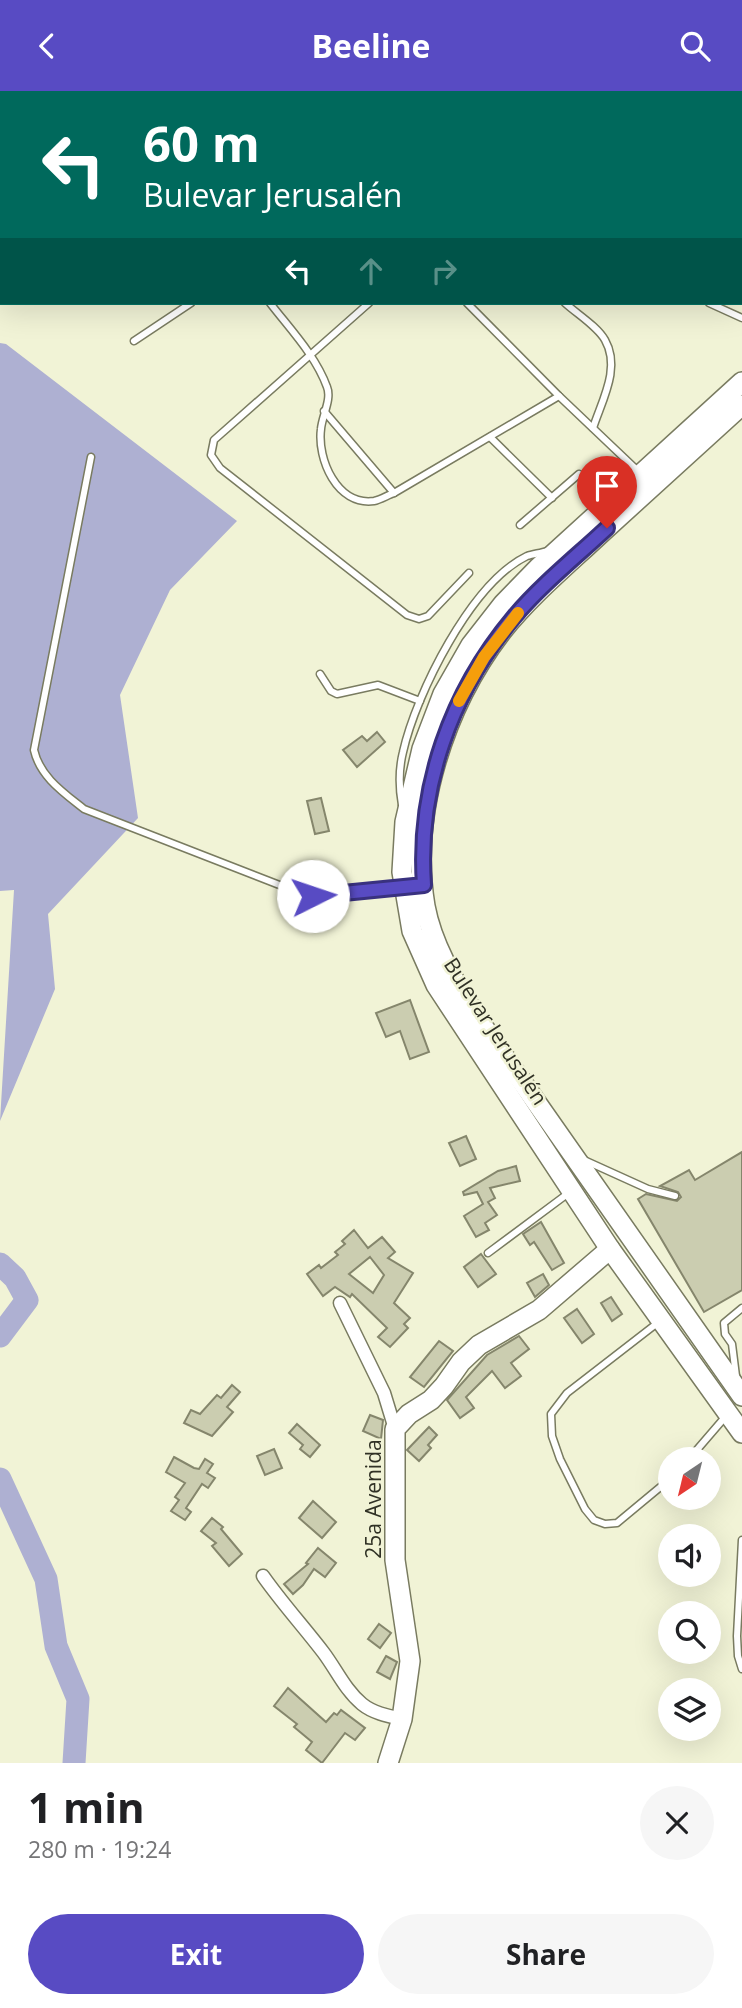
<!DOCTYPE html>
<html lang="en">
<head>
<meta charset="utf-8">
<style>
  body { margin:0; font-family:"Open Sans",sans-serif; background:#f6f6f6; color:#202124; height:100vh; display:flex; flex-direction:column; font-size:26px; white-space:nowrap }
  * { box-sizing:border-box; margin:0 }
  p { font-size:23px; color:#757577 }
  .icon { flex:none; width:38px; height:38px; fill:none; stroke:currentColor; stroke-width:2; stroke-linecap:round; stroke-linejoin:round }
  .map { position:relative; height:1672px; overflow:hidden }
  .sheet { display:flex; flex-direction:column; background:#fff; flex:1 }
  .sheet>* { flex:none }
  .banner { position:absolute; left:0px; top:0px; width:742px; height:214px; box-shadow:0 7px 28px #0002; background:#00695c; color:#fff; overflow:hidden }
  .needle { width:46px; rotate:215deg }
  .buttons { position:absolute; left:658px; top:1356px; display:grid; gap:14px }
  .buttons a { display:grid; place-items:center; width:63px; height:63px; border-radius:50%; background:#fff; box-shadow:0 7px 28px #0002; font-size:35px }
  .pin { position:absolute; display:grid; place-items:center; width:60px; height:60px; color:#fff; margin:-72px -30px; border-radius:50% 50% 50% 0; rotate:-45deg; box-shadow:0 0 7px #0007 }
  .pin .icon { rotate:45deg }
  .me { position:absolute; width:77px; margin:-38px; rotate:86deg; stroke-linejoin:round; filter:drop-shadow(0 0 5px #0008) }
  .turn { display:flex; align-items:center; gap:24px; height:147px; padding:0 28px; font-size:32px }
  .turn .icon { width:91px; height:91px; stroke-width:2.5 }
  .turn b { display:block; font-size:49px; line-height:60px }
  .lanes { display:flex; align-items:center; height:66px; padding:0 28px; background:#0003; justify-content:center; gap:35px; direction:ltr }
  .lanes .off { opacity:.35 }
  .round { display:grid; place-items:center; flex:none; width:74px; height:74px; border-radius:37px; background:#f6f6f6 }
  .overview { display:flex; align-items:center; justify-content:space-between; height:119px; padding:0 28px }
  h1 { font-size:42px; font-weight:700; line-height:52px }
  .button { display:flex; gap:14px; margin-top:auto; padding:14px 28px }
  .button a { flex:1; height:80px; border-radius:42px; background:#584bc3; color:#fff; font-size:28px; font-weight:700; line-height:80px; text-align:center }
  .button a+a { background:#f6f6f6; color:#202124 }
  header { display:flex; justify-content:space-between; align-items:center; height:91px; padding:0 28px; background:#584bc3; color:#fff; font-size:32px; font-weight:700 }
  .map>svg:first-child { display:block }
  .water { fill:#aeb0d2 }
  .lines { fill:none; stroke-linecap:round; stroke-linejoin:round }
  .river { stroke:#aeb0d2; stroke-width:23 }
  .building { fill:#cbcdb0; stroke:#85866c; stroke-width:2; fill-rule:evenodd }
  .lane-casing { stroke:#797b60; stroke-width:9 }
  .street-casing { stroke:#797b60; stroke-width:15 }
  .secondary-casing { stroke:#797b60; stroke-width:22 }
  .lane { stroke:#fff; stroke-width:6 }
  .street { stroke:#fff; stroke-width:12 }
  .secondary { stroke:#fff; stroke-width:19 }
  .route-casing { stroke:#39317f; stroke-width:18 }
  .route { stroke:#584bc3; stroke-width:12 }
  .slow { stroke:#f59e0b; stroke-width:12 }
  .labels { text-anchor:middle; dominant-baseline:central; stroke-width:5; stroke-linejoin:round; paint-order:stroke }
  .street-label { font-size:21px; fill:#303125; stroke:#f1f3d6 }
</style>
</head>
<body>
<header><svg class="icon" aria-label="back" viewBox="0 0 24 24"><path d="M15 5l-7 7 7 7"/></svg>Beeline<svg class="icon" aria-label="search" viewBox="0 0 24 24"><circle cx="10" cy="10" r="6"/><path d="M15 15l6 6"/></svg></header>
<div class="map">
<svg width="742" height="1672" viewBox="0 0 742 1672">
  <rect width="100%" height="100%" fill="#f1f3d6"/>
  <polygon class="water" points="0,252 6,253 237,430 170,499 120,604 138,727 48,823 55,898 0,1030 14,799 0,800"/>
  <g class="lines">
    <g class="river">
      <polyline points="0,1173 15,1187 27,1209 0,1245"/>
      <polyline points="0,1388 46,1488 56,1555 78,1608 74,1672"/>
    </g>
  </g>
  <g class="building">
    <polygon points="377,641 385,651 357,676 343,659 362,645 367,650"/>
    <polygon points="321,707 329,740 315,743 307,710"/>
    <polygon points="410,909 429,961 410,968 400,940 386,946 376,922"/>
    <polygon points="466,1045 476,1068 460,1075 449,1052"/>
    <polygon points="742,1061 742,1199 704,1221 638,1108 646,1103 677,1110 681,1106 678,1101 660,1095 689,1079 695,1089"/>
    <polygon points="516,1075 520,1090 490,1097 495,1107 488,1111 497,1124 485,1132 489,1139 476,1146 464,1125 483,1113 477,1101 464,1104 463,1101 498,1080"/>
    <polygon points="541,1131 564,1172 552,1179 534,1151 530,1154 523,1143"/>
    <path d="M 354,1139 L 368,1157 L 382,1146 L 395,1161 L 388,1167 L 413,1182 L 394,1212 L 410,1227 L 404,1233 L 408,1237 L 390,1256 L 378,1246 L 387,1237 L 352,1203 L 350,1206 L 335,1196 L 323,1205 L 307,1183 L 319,1174 L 321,1177 L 338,1164 L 335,1161 L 345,1153 L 342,1150 ZM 370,1166 L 384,1184 L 373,1202 L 349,1183 Z"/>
    <polygon points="481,1163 496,1183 478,1196 464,1176"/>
    <polygon points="543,1183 549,1194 535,1206 527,1192"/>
    <polygon points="611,1206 622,1223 612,1230 601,1212"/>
    <polygon points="577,1218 594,1243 582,1252 564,1227"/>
    <polygon points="519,1245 529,1258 511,1272 521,1285 505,1297 492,1280 466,1306 474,1317 460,1327 447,1309 487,1264"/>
    <polygon points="439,1250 453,1260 424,1296 410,1286"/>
    <polygon points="232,1294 240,1301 227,1316 233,1321 212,1345 184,1332 191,1319 200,1323 217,1304 221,1307"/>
    <polygon points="370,1324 383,1329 381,1348 363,1340"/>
    <polygon points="297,1333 320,1354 310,1366 300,1358 303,1354 289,1342"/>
    <polygon points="429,1336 437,1344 428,1354 431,1357 419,1370 407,1359"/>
    <polygon points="274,1358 282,1377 265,1384 257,1365"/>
    <polygon points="174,1366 194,1377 199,1378 205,1368 213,1373 207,1382 215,1387 208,1397 202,1393 186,1417 191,1421 185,1429 171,1420 179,1409 175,1406 185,1392 166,1381"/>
    <polygon points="313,1410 336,1431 322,1447 299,1427"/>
    <polygon points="212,1427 223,1436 221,1438 242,1463 229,1475 212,1455 216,1452 201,1440"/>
    <polygon points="318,1457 336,1472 325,1486 314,1478 303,1494 293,1503 284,1493 308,1473 306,1472"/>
    <polygon points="379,1533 391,1542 380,1557 368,1548"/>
    <polygon points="386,1565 397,1571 390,1588 377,1581"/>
    <polygon points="288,1597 326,1631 334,1622 337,1624 341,1619 365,1637 355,1649 345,1642 322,1672 306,1659 312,1651 294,1636 297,1633 274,1615"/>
  </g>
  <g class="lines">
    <defs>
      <g id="lane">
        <polyline points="587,2 591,0"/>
        <polyline points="740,85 742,86"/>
        <path d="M 270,212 C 290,238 316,265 327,296 C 332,308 322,325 321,338 C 317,368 337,415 374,410 C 380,409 388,404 394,402 L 559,305"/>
        <polyline points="369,212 214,349 211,364 220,377 407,524 419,528 428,525 469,482"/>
        <polyline points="467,212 559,305 640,382"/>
        <path d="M 565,212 C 577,223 597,235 605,249 C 621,277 602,309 593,337"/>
        <polyline points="709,212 742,227"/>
        <polyline points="134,250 191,212"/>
        <polyline points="324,320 394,402"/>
        <polyline points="490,346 552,407"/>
        <path d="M 91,366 L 34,659 C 40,686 64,702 84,718 L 300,802 L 312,805 L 401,797"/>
        <polyline points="520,434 579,383"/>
        <polyline points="320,583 331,600 337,603 378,594 420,610"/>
        <path d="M 402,714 C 399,697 399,677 403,661 C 416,603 471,492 527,465 C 533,463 541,462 547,460"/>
        <polyline points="584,1069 648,1098 675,1105"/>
        <polyline points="488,1162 570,1101"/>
        <polyline points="660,1230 567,1302 551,1323 552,1345 560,1368 585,1418 594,1429 605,1433 617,1432 670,1388"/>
        <polyline points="736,1285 732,1253 725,1243 724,1232 742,1217"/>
        <polyline points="689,1368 726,1325"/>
        <polyline points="742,1449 737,1545 738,1565 742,1578"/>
      </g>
      <g id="street">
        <polyline points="352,2 357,0"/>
        <polyline points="0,146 2,145"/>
        <polyline points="340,1212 384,1302 395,1338"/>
        <path d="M 263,1485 C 282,1512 303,1535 323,1561 C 336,1578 345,1599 362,1613 C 373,1622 388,1625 402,1628"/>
      </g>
      <g id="secondary">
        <polyline points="742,291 538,477 503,513 471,554 443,603 422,658 405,731 402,781 412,840 436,894 610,1158 742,1342"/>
        <path d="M 742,314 C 695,357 648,400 600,443 C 567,474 531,504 502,540 C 445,614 409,721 425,815 C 432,853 453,888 473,921 L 742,1305"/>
        <polyline points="388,1672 402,1628 410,1570 395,1469 395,1338 409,1323 431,1309 444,1295 461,1271 479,1254 539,1219 610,1158"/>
      </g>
    </defs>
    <use href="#lane" class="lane-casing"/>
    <use href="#street" class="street-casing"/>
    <use href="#secondary" class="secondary-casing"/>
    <use href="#lane" class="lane"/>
    <use href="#street" class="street"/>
    <use href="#secondary" class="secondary"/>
  </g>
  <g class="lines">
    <defs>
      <path id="route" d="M 313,805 L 424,794 C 417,697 451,601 514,526 C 542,493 576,466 607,437"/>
    </defs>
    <use href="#route" class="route-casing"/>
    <use href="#route" class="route"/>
    <polyline class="slow" points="459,610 484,566 518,522"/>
  </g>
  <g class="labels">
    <g class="street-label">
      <text transform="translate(496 940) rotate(57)">Bulevar Jerusalén</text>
      <text transform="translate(373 1408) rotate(-90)">25a Avenida</text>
    </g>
  </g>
</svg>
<div class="buttons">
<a><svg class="needle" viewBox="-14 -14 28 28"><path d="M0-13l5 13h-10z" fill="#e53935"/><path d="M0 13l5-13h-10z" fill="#757577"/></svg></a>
<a><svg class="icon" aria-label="sound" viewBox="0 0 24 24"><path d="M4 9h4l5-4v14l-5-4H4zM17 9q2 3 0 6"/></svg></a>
<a><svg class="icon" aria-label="search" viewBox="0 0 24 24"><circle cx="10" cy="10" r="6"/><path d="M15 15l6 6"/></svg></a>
<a><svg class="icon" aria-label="layers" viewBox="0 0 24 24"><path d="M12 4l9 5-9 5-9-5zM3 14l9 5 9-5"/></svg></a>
</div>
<div class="pin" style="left:607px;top:437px;background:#d93025"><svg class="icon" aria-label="arrive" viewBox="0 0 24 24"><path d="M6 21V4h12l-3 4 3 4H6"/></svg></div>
<svg class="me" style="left:313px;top:805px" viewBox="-20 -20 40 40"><circle r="19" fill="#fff"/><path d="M0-13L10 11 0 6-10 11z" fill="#584bc3"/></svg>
<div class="banner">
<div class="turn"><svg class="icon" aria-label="left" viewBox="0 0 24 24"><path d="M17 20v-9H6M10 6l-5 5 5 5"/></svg><div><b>60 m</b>Bulevar Jerusalén</div></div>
<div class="lanes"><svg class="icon" aria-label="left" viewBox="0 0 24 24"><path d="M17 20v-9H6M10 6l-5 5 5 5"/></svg><svg class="icon off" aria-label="ahead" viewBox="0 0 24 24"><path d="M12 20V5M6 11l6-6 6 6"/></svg><svg class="icon off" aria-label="right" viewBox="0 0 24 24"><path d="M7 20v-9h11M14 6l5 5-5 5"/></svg></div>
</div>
</div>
<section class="sheet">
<div class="overview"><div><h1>1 min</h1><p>280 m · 19:24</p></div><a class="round"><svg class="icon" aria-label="close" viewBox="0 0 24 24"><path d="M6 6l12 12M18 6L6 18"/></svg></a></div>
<div class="button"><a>Exit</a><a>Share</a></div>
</section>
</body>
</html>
